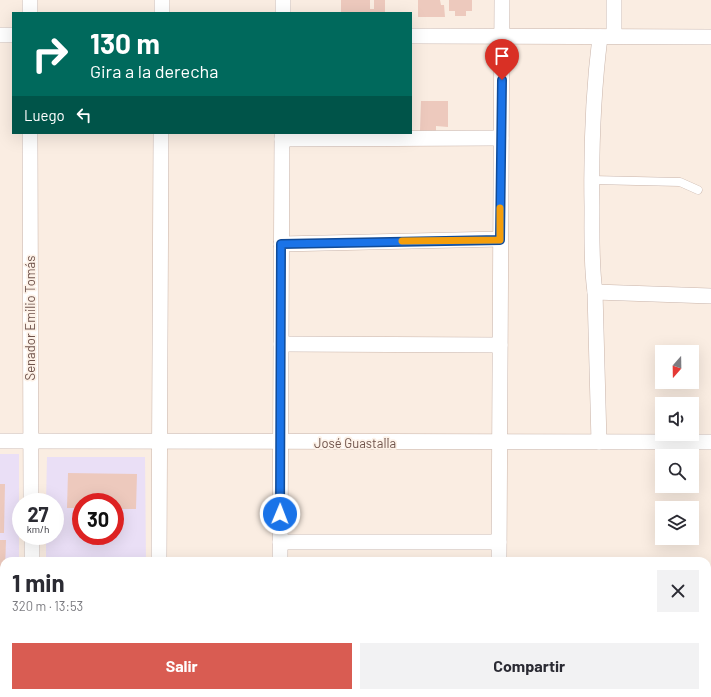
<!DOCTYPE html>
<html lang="es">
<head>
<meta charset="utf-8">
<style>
  body { margin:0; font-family:Barlow,sans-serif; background:#f2f2f3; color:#2b2b33; height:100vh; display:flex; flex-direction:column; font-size:15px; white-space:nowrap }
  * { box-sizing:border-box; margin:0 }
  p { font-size:13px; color:#7c7c81 }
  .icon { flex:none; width:22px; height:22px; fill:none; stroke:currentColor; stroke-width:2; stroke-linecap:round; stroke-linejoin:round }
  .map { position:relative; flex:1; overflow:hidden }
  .sheet { position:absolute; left:0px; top:557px; width:711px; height:140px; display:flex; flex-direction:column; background:#fff; border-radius:12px 12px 0 0; box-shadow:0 4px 16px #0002 }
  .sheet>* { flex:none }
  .banner { position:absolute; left:12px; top:12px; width:400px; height:122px; border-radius:0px; box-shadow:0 4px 16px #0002; background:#00695c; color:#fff; overflow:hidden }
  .needle { width:26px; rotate:200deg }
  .tools { position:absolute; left:655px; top:345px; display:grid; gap:8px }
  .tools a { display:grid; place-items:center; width:44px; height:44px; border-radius:0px; background:#fff; box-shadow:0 4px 16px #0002; font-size:20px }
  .speed { position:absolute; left:12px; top:493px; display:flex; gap:8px; font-size:20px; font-weight:700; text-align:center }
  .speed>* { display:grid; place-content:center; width:52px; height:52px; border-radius:50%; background:#fff; box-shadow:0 4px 16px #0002; line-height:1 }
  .speed small { font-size:10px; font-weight:400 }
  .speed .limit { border:6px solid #d22; background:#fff; color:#111 }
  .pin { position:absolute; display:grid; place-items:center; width:34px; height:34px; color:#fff; margin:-41px -17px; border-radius:50% 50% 50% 0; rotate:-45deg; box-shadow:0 0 4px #0007 }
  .pin .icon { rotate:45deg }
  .me { position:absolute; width:44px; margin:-22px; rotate:1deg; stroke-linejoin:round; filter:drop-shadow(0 0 3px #0008) }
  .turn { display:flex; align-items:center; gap:14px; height:84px; padding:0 12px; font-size:18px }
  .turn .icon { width:52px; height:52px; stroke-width:2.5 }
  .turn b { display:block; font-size:28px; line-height:34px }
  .then { display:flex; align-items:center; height:38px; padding:0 12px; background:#0003; gap:8px; font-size:15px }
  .round { display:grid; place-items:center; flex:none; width:42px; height:42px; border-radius:0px; background:#f2f2f3 }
  .overview { display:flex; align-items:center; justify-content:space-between; height:68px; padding:0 12px }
  h1 { font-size:24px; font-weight:700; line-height:30px }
  .cta { display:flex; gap:8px; margin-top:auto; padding:8px 12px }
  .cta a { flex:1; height:46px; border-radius:0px; background:#d95c52; color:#fff; font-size:16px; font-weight:700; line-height:46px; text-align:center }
  .cta a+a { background:#f2f2f3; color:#2b2b33 }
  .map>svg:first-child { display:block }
  .education { fill:#eadff6; fill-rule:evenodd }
  .green { fill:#d6e6c3 }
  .building { fill:#edc9bd }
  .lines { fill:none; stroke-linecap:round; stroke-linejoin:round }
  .lane-casing { stroke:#c9b4aa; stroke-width:9 }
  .street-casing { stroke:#c9b4aa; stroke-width:16 }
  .lane { stroke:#fff; stroke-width:8 }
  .street { stroke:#fff; stroke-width:15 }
  .route-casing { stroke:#114b97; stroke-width:10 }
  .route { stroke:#1a73e8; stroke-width:7 }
  .slow { stroke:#f59e0b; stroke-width:7 }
  .labels { text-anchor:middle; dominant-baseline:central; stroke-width:3.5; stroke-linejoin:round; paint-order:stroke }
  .street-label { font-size:13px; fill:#6f534b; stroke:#fdf2e8 }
</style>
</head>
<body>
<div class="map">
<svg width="711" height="697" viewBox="0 0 711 697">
  <rect width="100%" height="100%" fill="#faede2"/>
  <g class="education">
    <polygon points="0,454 19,454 19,561 4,561 4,693 19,693 19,697 0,697"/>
    <path d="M 47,457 L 145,457 L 146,561 L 46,561 L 46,536 L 55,536 L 55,502 L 46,502 ZM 81,502 L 115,502 L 115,536 L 81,536 Z"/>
    <rect x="45" y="693" width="102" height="4"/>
  </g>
  <g class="green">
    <polygon points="707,594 711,594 711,697 625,697 625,693 707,693"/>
    <polygon points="524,693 603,693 603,697 524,696"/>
  </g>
  <g class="building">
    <polygon points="341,0 370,0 370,9 374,9 374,0 385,0 385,13 341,13"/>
    <polygon points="418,0 440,0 441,5 444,5 445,17 418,17"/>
    <polygon points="449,0 472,0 472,11 466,11 466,16 455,16 455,11 449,11"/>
    <polygon points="421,101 448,101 448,127 436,126 436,131 420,131"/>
    <polygon points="68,473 137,474 136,509 115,509 115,502 81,502 81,508 67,508"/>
    <polygon points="0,484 5,484 4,533 0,533"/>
    <polygon points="0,540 6,540 4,600 0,600"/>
    <polygon points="98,557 144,558 144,561 98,561"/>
    <rect x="69" y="559" width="23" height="2"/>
    <rect x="0" y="605" width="4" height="18"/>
    <rect x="0" y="624" width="4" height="55"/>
    <polygon points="0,684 4,684 6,697 0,697"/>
    <rect x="69" y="693" width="22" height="4"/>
    <rect x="112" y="693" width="31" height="4"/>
  </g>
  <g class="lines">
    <defs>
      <g id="lane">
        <polyline points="592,180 680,182 698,190"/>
        <polyline points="707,575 711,575"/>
        <polyline points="707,591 711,591"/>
        <polyline points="392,697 392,693"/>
      </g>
      <g id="street">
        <polyline points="30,13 30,0"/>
        <polyline points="162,13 162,0"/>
        <polyline points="283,13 283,0"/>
        <polyline points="0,35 13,35"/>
        <polyline points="411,36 711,37"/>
        <polyline points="614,36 614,0"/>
        <polyline points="30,133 31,502"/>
        <polyline points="282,139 501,138"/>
        <polyline points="281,244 500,239"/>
        <polyline points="595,292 711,296"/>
        <polyline points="281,344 500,345"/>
        <polyline points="0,441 711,442"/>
        <path d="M 599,442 L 595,292 C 591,264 592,236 592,207 C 591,150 593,93 600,37"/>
        <polyline points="32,536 32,561"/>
        <polyline points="280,542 499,542"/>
        <polyline points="159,561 161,133"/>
        <polyline points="280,561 282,133"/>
        <polyline points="499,561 502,0"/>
        <polyline points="33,693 33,697"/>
        <polyline points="280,693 280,697"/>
        <polyline points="159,697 159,693"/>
        <polyline points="498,697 498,693"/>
      </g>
    </defs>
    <use href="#lane" class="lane-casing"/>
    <use href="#street" class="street-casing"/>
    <use href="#lane" class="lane"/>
    <use href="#street" class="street"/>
  </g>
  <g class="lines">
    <defs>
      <polyline id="route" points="280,514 281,244 500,240 502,80"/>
    </defs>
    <use href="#route" class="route-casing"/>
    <use href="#route" class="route"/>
    <polyline class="slow" points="402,241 500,240 500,208"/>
  </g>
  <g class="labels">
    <g class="street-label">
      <text transform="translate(30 318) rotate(-90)">Senador Emilio Tomás</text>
      <text x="355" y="443">José Guastalla</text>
    </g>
  </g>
</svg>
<div class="tools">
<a><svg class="needle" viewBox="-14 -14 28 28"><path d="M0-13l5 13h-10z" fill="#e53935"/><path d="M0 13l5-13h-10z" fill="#7c7c81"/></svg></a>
<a><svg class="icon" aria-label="sound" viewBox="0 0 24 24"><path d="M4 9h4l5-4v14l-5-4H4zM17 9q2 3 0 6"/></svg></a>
<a><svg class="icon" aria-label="search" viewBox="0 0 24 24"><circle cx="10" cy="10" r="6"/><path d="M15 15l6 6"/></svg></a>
<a><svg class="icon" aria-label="layers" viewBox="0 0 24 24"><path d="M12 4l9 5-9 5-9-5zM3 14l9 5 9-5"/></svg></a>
</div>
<div class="speed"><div>27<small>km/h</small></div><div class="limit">30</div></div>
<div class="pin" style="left:502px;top:80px;background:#d93025"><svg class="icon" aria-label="arrive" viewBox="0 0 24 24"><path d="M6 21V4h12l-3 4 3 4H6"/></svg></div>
<svg class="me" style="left:280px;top:514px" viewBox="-20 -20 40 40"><circle r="17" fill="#1a73e8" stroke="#fff" stroke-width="3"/><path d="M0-11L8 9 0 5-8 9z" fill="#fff"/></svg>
<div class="banner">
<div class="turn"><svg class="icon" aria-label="right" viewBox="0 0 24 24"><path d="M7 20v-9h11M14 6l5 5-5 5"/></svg><div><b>130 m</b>Gira a la derecha</div></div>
<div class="then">Luego<svg class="icon" aria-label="left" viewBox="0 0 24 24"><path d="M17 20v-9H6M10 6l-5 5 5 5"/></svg></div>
</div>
<section class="sheet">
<div class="overview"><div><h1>1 min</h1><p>320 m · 13:53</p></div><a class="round"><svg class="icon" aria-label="close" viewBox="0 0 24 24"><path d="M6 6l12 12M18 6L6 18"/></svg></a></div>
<div class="cta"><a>Salir</a><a>Compartir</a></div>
</section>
</div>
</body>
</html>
